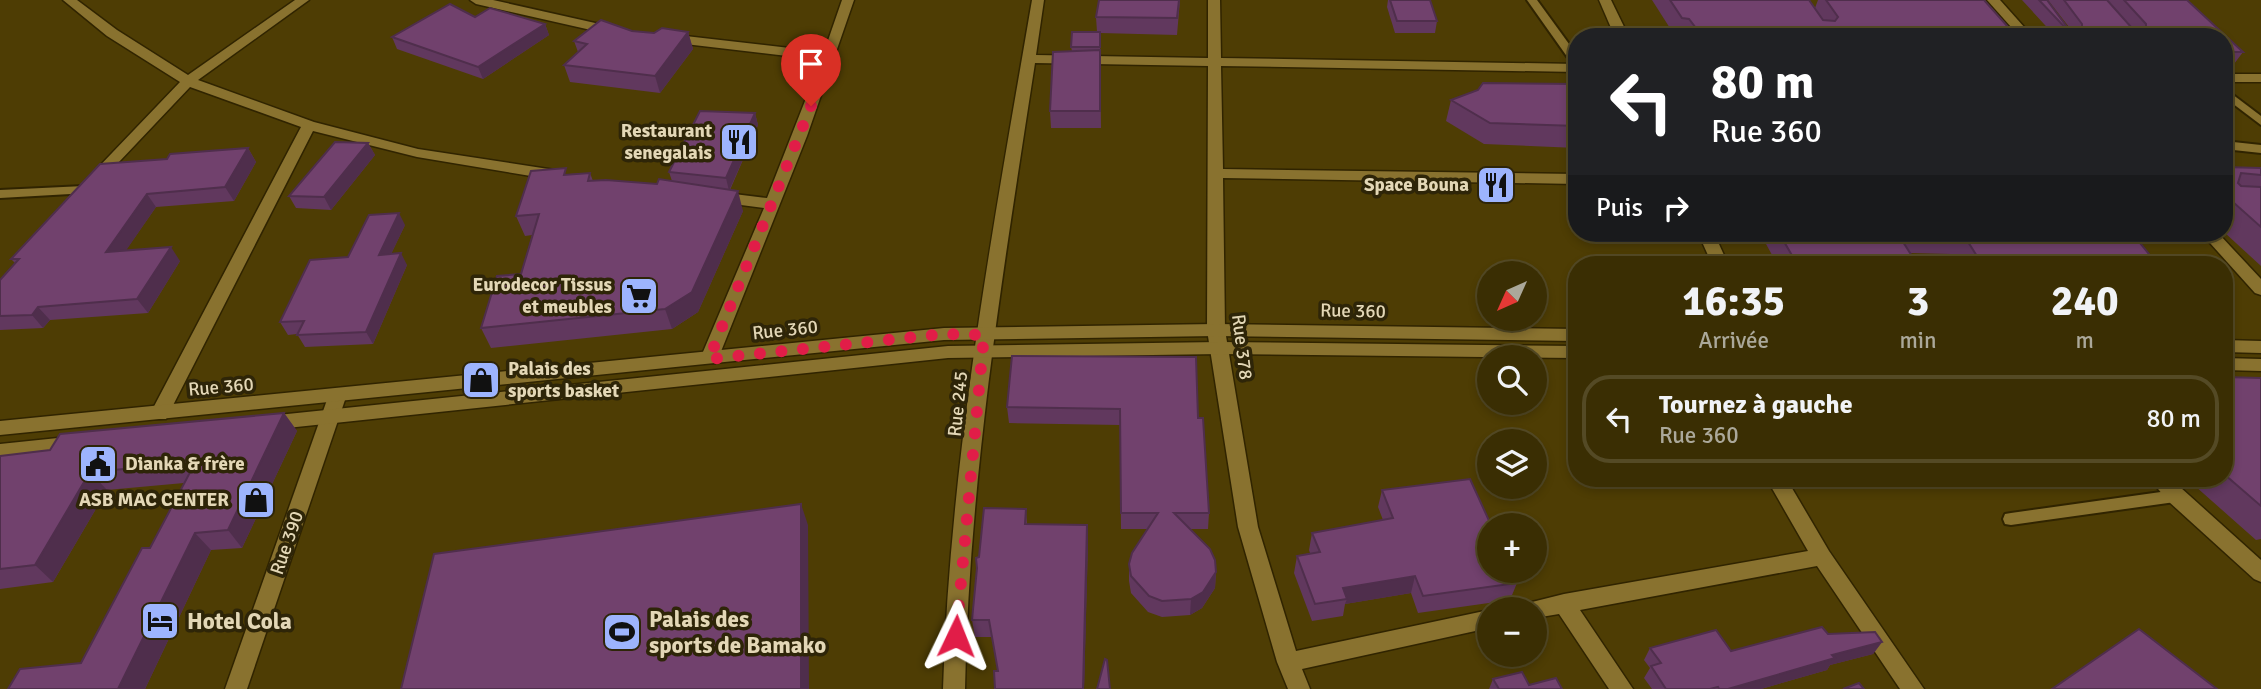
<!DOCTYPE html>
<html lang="fr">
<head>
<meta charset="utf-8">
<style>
  body { margin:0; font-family:Signika,sans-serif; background:#453a12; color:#f1f3f6; height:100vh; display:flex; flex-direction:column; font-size:26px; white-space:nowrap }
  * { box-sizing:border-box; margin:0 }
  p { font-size:23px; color:#aba89a }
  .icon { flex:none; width:38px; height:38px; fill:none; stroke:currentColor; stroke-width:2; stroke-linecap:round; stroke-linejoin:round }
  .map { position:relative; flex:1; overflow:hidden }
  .panel { position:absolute; left:1568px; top:256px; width:665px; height:231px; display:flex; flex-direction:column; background:#3a2e03; border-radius:28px; box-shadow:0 4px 10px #0003,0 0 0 2px #544a25 }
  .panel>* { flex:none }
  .hud { position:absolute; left:1568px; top:28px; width:665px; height:214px; border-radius:28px; box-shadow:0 4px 10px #0003,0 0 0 2px #544a25; background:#202124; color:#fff; overflow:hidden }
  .needle { width:46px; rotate:225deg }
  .fabs { position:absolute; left:1477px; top:261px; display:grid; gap:14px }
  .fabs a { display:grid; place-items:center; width:70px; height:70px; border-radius:50%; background:#3a2e03; box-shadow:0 4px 10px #0003,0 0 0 2px #544a25; font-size:35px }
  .pin { position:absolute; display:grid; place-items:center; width:60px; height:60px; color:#fff; margin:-72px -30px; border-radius:50% 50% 50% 0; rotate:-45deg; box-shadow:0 0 7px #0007 }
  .pin .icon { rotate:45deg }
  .me { position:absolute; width:77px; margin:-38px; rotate:2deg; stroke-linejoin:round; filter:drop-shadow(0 0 5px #0008) }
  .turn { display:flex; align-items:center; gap:24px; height:147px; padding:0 28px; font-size:32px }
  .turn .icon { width:91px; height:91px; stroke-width:2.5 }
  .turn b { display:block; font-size:49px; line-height:60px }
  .then { display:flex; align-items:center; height:66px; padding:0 28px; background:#0003; gap:14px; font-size:26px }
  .eta { display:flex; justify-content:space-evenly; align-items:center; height:119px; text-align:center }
  .eta b { font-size:42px; font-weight:700; line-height:49px }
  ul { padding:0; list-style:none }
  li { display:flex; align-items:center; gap:21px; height:88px; margin:0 14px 10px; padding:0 14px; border:4px solid #544a25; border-radius:28px }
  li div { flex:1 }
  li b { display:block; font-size:26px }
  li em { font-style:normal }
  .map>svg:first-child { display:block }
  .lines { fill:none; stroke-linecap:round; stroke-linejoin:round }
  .service-casing { stroke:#302400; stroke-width:4 }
  .minor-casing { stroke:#302400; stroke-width:3 }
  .tertiary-casing { stroke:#302400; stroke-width:3 }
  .secondary-casing { stroke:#302400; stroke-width:3 }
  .service { fill:#89722f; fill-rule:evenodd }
  .minor { fill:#89722f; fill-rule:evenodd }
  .tertiary { fill:#89722f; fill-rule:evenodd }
  .secondary { fill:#89722f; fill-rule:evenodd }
  .wall { fill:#61385e }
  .shaded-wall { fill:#4f2e4c }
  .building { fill:#71416d; stroke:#4f2e4c; stroke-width:2 }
  .route { stroke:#e11d48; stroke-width:12; stroke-dasharray:0 21.6 }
  .labels { text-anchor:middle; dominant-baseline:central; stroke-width:7; stroke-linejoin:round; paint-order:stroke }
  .poi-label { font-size:19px; font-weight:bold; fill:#e3d7b6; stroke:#2e2508; text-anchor:end }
  .street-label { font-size:19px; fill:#e3d7b6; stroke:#2e2508 }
  .near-poi-label { font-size:23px; font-weight:bold; fill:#e3d7b6; stroke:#2e2508; text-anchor:start }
</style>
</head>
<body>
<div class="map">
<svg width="2261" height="689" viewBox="0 0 2261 689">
  <rect width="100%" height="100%" fill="#4e3d04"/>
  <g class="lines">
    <defs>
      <g id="service">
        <polygon points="1527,0 1537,0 1577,55 1577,66 1573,65"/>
        <polygon points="2224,88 2261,116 2261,125 2224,97"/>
        <polygon points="2224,141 2261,145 2261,153 2224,149"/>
        <polygon points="84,186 90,190 88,193 0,198 0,190"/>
        <polygon points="2175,490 2181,492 2183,496 2181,500 2175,502 2011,525 2005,524 2003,519 2005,514 2011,513"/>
      </g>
      <g id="minor">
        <polygon points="63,0 77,0 117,30 188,75 295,0 309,0 198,80 314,122 418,149 555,170 563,175 555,180 417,157 313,131 166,419 152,419 150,414 301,127 190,87 100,182 90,182 87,179 90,176 180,82 107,36"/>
        <polygon points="470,0 493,0 613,27 620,31 613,35 476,4"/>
        <polygon points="842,0 854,0 807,136 718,359 715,363 703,363 700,359 764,208 718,202 710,197 718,192 767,198 821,60 668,42 661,38 668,34 824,52"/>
        <path d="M 1032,0 L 1044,0 L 1036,55 L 1208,58 L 1208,0 L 1220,0 L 1221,58 L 1577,64 L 1577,72 L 1221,66 L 1223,169 L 1577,174 L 1577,184 L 1223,178 L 1225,330 L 1258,527 L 1296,651 L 1489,610 L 1489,628 L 1302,669 L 1310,689 L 1288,689 L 1277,662 L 1238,527 L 1207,330 L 1208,66 L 1035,63 C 1003,271 969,479 965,689 L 943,689 C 950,457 993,228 1032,0 Z"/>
        <polygon points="1599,0 1611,0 1629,37 1615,37"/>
        <polygon points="1987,0 2000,0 2033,37 2020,37"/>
        <rect x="2224" y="74" width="37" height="8"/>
        <polygon points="1698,233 1714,233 1728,264 1712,264"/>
        <polygon points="2201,233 2218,233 2261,279 2261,295 2255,293"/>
        <polygon points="1766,478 1786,478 1829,551 1924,689 1900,689 1817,566 1580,610 1633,689 1609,689 1559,614 1535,618 1535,609 1524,609 1528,603 1564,594 1808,551"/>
        <polygon points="2149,478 2170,478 2261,560 2261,582 2254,579 2168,501"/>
      </g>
      <polygon id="tertiary" points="337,390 343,392 346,397 247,689 225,689 328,397 331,392"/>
      <g id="secondary">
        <polygon points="1216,324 1577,329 1577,341 1216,336 944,340 0,435 0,421 944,328"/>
        <polygon points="2224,340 2261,341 2261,353 2224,352"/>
        <polygon points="1220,342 1577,346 1577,358 1220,354 948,358 268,430 261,428 259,423 261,418 268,416 948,346"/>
        <polygon points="2224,358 2261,359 2261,371 2224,370"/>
        <polygon points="77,436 84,438 86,443 84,448 0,458 0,444"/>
      </g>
    </defs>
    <use href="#service" class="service-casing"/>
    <use href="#minor" class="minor-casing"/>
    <use href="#tertiary" class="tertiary-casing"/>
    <use href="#secondary" class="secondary-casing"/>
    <use href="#service" class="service"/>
    <use href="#minor" class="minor"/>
    <use href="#tertiary" class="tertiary"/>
    <use href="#secondary" class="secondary"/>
  </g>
  <g class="wall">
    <polygon points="1180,0 1177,35 1100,33 1101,128 1051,128 1050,111 1072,51 1071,47 1097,32 1096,17"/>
    <polygon points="1388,0 1430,0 1437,21 1435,33 1395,33 1387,7"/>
    <polygon points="1652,0 1809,0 1815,8 1818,0 1984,0 2017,37 1675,36"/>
    <polygon points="2022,0 2047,0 2067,27 2069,27 2048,0 2187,0 2243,52 2234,64 2224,64 2224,37 2056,37"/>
    <polygon points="475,17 545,24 549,35 483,79 397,49 392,37"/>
    <polygon points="632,31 654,33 688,32 693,49 660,93 570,82 564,65 578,52 574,41"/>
    <polygon points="1577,84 1577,148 1484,144 1446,121 1451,100"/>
    <polygon points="755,113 758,125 730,190 743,211 698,312 672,329 491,348 481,328 521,274 532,235 525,236 516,216 569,174 590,173 593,181 657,184 672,181 669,172"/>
    <polygon points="368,143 375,155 331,210 296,208 289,196"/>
    <polygon points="248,148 256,162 234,201 156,207 126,250 180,261 148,313 50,320 43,328 0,330 0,280 15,263 11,259 167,159"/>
    <polygon points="2224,167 2261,168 2261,266 2224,232"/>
    <polygon points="405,225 391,254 407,265 373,344 305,347 297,334 288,335 280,322 348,257"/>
    <polygon points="1760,233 2132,233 2157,264 1957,264 1951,254 1910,253 1917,264 1777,264"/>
    <polygon points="1012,356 1198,418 1209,513 1208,529 1190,529 1216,572 1215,588 1202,608 1190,615 1162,617 1148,612 1131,593 1129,581 1129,564 1147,529 1121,529 1120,425 1009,423 1007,407"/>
    <polygon points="2224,377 2261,378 2261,539 2256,540 2186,478 2224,478"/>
    <polygon points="284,413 297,431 242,548 211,550 145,689 8,689 81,663 150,548 184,483 107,490 53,582 0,589 0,456 50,450"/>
    <polygon points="1836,478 1891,478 1841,485"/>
    <polygon points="1382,490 1517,583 1510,600 1418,613 1411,593 1345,604 1343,616 1312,621 1294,573 1297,556 1310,553 1309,550 1312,533 1383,520 1378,507"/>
    <polygon points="1026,509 1027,524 1087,525 1088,542 1084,689 995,689 998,671 992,637 975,637 972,620"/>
    <polygon points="1828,634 1882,642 1873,654 1830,665 1827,670 1761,689 1652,689 1644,678 1650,668 1644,660 1650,648 1731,651"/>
    <polygon points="1493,679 1529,685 1562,689 1489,689"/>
  </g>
  <g class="shaded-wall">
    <polygon points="545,24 549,35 483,79 478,67"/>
    <polygon points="688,32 693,49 660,93 655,76"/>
    <polygon points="755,113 758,125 729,191 726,178"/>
    <polygon points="368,143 375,155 331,210 324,197"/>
    <polygon points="248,148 256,162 234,201 225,187"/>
    <polygon points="738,191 743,211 698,312 672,329 665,309"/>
    <polygon points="147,194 156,207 116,265 106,252"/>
    <polygon points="399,213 405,225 385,267 379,255"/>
    <polygon points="171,247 180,261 148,313 137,299"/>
    <polygon points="401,253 407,265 373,344 366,332"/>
    <polygon points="38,307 50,320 43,328 32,315"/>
    <polygon points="284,413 297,431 242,548 228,530"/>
    <polygon points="90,472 107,490 53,582 35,565"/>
    <polygon points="801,504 808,525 809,689 801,689"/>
    <polygon points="1087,525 1088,542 1084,689 1083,689"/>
    <polygon points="195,533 211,550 145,689 118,689"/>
    <polygon points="1216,572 1215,588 1202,608 1190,615 1191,599"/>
    <polygon points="1415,576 1411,593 1345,604 1347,599 1343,588"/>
    <polygon points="1882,642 1873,654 1830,665 1827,670 1761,689 1728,689 1832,655"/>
  </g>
  <g class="building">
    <polygon points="1099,0 1179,0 1177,18 1096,17"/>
    <polygon points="1390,0 1430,0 1437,21 1397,21"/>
    <polygon points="1670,0 1809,0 1823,20 1835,21 1838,17 1826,0 1984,0 2017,37 1710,37 1708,32 1699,32 1689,19 1682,18"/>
    <polygon points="2039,0 2047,0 2067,27 2082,27 2082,24 2064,0 2107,0 2131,27 2146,27 2146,24 2124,0 2187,0 2243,52 2224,52 2224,37 2074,37"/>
    <polygon points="450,4 475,17 490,8 545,24 478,67 392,37"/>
    <polygon points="601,20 632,31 654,33 662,28 688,32 655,76 564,65 587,44 574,41"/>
    <polygon points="1072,32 1100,32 1100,47 1071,47"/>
    <polygon points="1100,50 1100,111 1050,111 1053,52"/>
    <polygon points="1483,83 1577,84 1577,126 1490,123 1451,100 1478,90"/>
    <polygon points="700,111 755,113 726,178 669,172"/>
    <polygon points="335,142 368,143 324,197 289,196"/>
    <polygon points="248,148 225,187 147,194 106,252 171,247 137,299 38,307 32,315 0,316 0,280 19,259 11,259 100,164 167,159 170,154"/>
    <polygon points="2224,167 2261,168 2261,175 2241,173 2238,183 2241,186 2261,187 2261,227 2224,194"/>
    <polygon points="566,168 564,175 590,173 588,181 606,180 657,184 659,179 738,191 692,292 665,309 481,328 497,276 521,274 539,214 516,216 531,171"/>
    <polygon points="399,213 379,255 401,253 366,332 297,335 304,321 280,322 310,260 348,257 369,215"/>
    <polygon points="1779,233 2132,233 2157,264 1982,264 1963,234 1898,234 1917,264 1797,264"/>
    <polygon points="1012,356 1196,357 1198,418 1203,418 1209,513 1174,513 1210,549 1215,560 1216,572 1203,592 1191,599 1162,601 1149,596 1131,576 1129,564 1132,553 1158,513 1121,513 1120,409 1007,407"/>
    <polygon points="2224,377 2261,378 2261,506 2224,474"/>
    <polygon points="284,413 228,530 195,533 118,689 8,689 20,669 81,663 142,548 150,548 195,463 90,472 35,565 0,569 0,456 50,450 60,434"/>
    <polygon points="1470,479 1491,525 1489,525 1489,570 1511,570 1517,583 1423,596 1415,576 1343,588 1347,599 1315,604 1297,556 1320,552 1312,533 1393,518 1382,490"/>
    <polygon points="801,504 801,689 401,689 434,554"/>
    <polygon points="984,508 1026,509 1025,524 1087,525 1083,689 995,689 994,671 998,671 989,620 972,620 977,568 976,558 979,557"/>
    <polygon points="1822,627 1828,634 1875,632 1882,642 1832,655 1835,658 1728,689 1719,689 1718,687 1710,689 1666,689 1651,666 1661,663 1650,648 1716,630 1731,651"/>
    <polygon points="2139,629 2217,689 2052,689"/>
    <polygon points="1105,659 1107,660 1110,689 1097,689"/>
    <polygon points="1522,672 1529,685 1556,678 1562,689 1499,689 1493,679"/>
    <polygon points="1859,683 1864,689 1843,689"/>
  </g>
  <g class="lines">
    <polyline class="route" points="811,106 709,359 944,334 984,335 956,636"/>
  </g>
  <defs>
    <symbol id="restaurant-square" viewBox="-11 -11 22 22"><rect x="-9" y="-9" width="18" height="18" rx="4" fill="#9db4fd" stroke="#2e2508"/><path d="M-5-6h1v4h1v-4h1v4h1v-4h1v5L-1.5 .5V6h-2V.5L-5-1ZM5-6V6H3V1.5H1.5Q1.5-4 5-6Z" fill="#111"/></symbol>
    <symbol id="supermarket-square" viewBox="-11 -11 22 22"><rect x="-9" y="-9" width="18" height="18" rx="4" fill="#9db4fd" stroke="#2e2508"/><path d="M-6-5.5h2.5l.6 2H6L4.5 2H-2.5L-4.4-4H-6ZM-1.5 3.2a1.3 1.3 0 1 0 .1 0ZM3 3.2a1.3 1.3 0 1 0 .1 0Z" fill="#111"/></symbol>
    <symbol id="shop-square" viewBox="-11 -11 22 22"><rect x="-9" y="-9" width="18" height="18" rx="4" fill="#9db4fd" stroke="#2e2508"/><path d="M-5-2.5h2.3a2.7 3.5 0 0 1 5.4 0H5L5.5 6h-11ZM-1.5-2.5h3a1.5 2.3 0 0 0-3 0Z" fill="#111"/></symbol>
    <symbol id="civic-square" viewBox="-11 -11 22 22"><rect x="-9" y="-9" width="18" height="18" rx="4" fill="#9db4fd" stroke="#2e2508"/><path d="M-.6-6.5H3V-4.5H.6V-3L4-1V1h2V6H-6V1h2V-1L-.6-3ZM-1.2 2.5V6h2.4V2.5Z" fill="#111"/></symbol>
    <symbol id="hotel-square" viewBox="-11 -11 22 22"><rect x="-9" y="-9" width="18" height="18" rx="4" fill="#9db4fd" stroke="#2e2508"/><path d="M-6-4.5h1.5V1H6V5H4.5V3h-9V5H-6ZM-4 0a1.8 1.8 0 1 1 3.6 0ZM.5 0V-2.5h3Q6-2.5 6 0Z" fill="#111"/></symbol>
    <symbol id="stadium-square" viewBox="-11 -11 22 22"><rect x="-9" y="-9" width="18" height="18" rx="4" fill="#9db4fd" stroke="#2e2508"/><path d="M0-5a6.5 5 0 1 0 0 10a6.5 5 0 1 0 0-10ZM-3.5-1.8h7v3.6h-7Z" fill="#111"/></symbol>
  </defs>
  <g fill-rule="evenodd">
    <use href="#restaurant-square" x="717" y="120" width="44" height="44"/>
    <use href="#restaurant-square" x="1474" y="163" width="44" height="44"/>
    <use href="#supermarket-square" x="617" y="274" width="44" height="44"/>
    <use href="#shop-square" x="459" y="358" width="44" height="44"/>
    <use href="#civic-square" x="76" y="442" width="44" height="44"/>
    <use href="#shop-square" x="234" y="478" width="44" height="44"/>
    <use href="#hotel-square" x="138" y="599" width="44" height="44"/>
    <use href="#stadium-square" x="600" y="610" width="44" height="44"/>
  </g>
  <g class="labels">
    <g class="poi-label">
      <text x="712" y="131">Restaurant<tspan x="712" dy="22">senegalais</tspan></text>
      <text x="1469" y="185">Space Bouna</text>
      <text x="612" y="285">Eurodecor Tissus<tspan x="612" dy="22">et meubles</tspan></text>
      <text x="508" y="369" text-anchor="start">Palais des<tspan x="508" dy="22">sports basket</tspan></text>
      <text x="125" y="464" text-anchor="start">Dianka &amp; frère</text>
      <text x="229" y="500">ASB MAC CENTER</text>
    </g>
    <g class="street-label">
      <text transform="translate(1353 311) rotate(1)">Rue 360</text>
      <text transform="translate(785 330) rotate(-6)">Rue 360</text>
      <text transform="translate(1242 347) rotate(83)">Rue 378</text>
      <text transform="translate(221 387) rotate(-5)">Rue 360</text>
      <text transform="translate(958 404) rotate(-84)">Rue 245</text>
      <text transform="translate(287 543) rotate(-71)">Rue 390</text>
    </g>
    <g class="near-poi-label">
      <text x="649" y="619">Palais des<tspan x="649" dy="26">sports de Bamako</tspan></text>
      <text x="187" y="621">Hotel Cola</text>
    </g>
  </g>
</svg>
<div class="fabs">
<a><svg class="needle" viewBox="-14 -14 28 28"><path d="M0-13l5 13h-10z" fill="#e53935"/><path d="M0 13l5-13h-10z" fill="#aba89a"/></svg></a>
<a><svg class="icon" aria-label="search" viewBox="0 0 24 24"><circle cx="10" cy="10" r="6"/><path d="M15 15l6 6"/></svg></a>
<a><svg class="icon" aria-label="layers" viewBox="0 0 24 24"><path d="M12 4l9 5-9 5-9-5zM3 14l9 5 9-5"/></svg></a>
<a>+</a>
<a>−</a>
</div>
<div class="pin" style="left:811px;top:106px;background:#d93025"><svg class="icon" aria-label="arrive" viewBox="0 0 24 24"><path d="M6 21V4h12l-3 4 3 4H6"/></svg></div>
<svg class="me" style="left:956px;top:636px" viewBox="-20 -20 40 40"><path d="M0-17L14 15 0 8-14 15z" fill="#e11d48" stroke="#fff" stroke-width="4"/></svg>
<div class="hud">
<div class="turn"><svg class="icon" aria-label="left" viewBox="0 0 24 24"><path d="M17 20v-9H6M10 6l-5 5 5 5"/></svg><div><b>80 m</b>Rue 360</div></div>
<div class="then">Puis<svg class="icon" aria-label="right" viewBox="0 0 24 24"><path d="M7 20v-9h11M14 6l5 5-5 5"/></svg></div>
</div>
<section class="panel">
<div class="eta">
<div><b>16:35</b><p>Arrivée</p></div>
<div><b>3</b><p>min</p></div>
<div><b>240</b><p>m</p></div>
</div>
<ul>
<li><svg class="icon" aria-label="left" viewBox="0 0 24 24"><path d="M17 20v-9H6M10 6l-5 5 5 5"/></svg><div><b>Tournez à gauche</b><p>Rue 360</p></div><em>80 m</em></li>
</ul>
</section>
</div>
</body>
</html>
